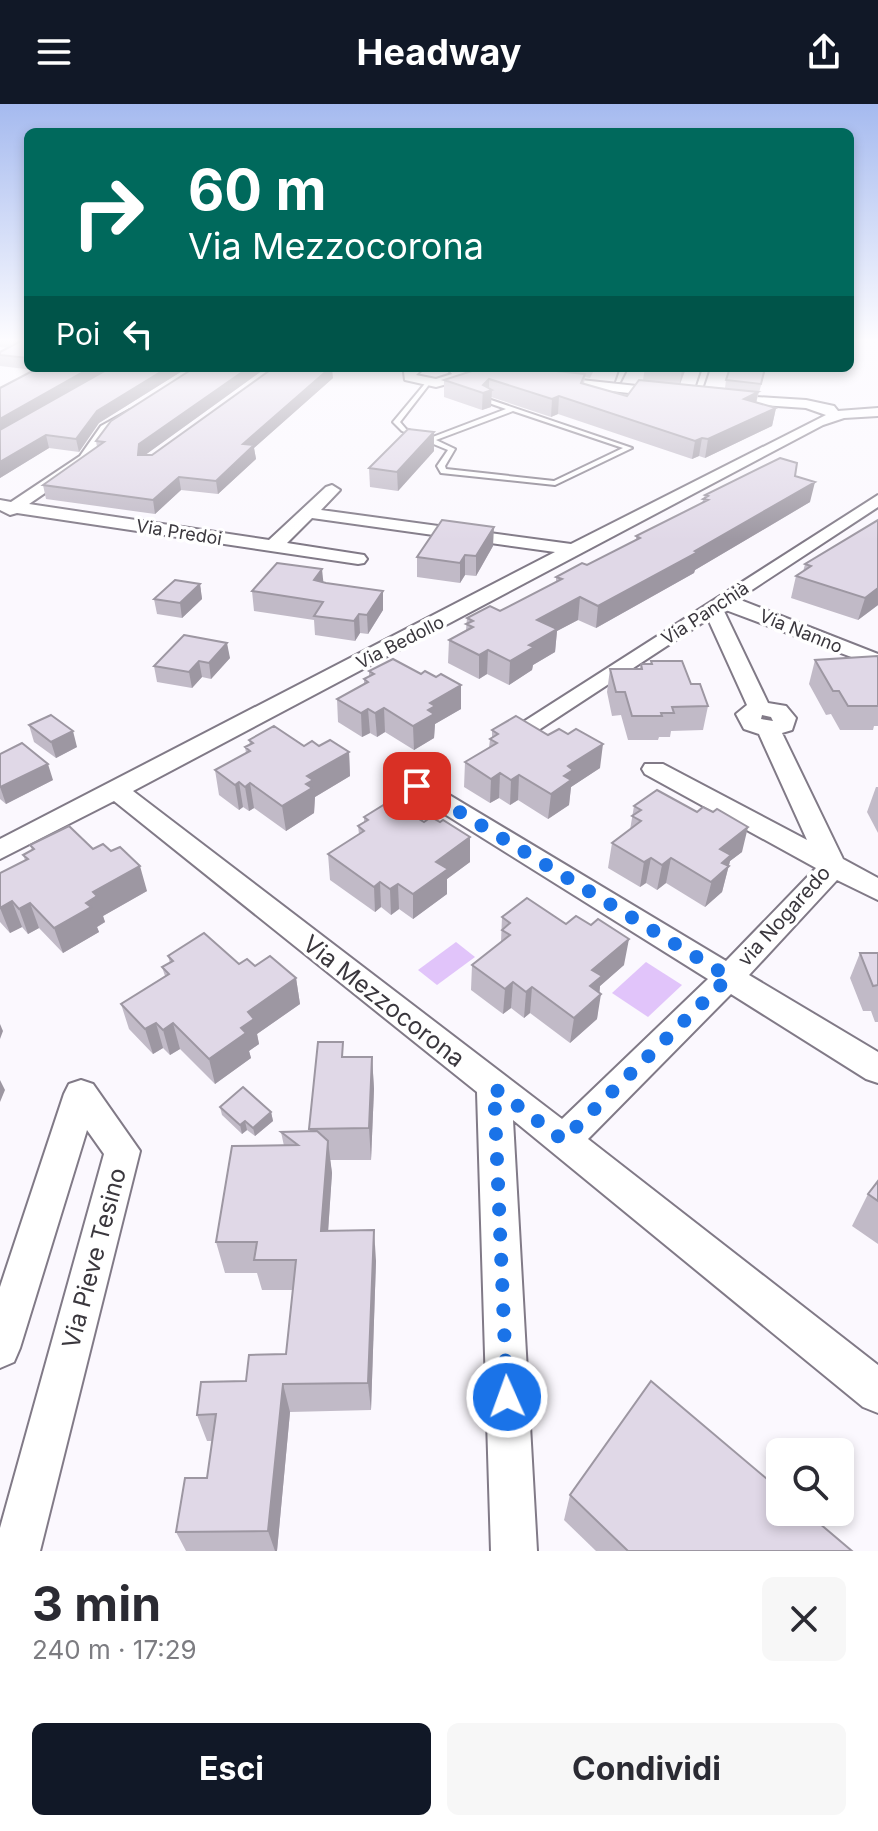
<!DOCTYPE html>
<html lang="it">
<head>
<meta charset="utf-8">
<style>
  body { margin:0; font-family:Inter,sans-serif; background:#f7f7f7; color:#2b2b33; height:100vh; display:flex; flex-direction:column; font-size:30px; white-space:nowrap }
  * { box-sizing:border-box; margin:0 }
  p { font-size:26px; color:#7c7c81 }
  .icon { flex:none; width:44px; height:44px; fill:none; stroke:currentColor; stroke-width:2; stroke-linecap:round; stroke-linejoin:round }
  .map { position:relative; height:1447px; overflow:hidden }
  .drawer { display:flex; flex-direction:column; background:#fff; flex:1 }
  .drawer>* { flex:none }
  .hud { position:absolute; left:24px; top:24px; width:830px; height:244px; border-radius:12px; box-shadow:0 4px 12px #0003; background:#00695c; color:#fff; overflow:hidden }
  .tools { position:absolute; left:766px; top:1334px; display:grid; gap:16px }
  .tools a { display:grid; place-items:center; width:88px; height:88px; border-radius:12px; background:#fff; box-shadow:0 4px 12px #0003; font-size:40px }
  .pin { position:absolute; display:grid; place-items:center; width:68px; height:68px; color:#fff; margin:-34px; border-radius:16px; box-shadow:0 4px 12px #0006 }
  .me { position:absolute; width:88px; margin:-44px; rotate:358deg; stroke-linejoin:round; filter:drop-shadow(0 0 6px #0008) }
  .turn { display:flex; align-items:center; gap:28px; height:168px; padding:0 32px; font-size:36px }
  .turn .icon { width:104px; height:104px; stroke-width:2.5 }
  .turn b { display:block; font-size:56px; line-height:68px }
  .then { display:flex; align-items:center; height:76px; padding:0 32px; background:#0003; gap:16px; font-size:30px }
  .round { display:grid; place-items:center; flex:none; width:84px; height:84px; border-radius:12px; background:#f7f7f7 }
  .headline { display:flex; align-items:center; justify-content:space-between; height:136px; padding:0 32px }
  h1 { font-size:48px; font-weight:700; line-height:60px }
  .primary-button { display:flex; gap:16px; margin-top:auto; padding:16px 32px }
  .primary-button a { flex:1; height:92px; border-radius:12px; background:#111827; color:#fff; font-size:32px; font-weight:700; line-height:92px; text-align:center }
  .primary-button a+a { background:#f7f7f7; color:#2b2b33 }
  header { display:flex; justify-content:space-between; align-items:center; height:104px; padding:0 32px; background:#111827; color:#fff; font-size:36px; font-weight:700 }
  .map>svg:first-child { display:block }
  .water { fill:#e1c4fa }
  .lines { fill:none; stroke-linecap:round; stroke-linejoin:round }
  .service-casing { stroke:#817a87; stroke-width:4 }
  .minor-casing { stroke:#817a87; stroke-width:4 }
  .service { fill:#fff; fill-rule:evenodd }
  .minor { fill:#fff; fill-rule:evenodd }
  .wall { fill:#c1bac7 }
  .shaded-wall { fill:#9d97a2 }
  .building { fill:#e0d8e7; stroke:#9d97a2; stroke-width:2 }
  .route { stroke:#1a73e8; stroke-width:14; stroke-dasharray:0 25.2 }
  .labels { text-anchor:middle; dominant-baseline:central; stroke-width:7; stroke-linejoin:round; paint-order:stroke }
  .far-street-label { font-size:18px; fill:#3a373d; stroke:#fff }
  .street-label { font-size:20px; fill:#3a373d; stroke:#fff }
  .near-street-label { font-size:24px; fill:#3a373d; stroke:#fff }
</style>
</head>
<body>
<header><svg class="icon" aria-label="menu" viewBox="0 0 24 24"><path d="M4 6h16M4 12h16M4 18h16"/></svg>Headway<svg class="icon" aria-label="share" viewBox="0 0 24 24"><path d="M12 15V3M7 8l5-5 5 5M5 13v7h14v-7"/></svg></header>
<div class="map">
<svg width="878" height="1447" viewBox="0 0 878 1447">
  <rect width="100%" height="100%" fill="#fbf8fe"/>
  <g class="water">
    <polygon points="456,838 475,853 437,881 418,866"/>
    <polygon points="646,858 682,881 648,913 612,889"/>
  </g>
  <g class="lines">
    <defs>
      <g id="service">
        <polygon points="621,264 627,264 620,278 616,278"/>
        <polygon points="703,264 709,264 702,285 699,287 696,285"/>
        <path d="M 428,276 L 431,278 L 400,318 L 406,325 L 430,334 L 506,305 L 486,298 L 486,296 L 488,295 L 632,344 L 555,381 L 441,369 L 437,362 L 448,346 L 402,327 L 393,318 ZM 513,307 L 623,344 L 554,377 L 446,365 L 445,362 L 455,345 L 436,336 Z"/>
      </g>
      <g id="minor">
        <polygon points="408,264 423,264 416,271 436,275 452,270 447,264 502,267 508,271 502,275 466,271 465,275 436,283 405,276 404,268"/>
        <polygon points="553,273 665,285 672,289 665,293 548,280 546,277"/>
        <path d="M 724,291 L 806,296 L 834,302 L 838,307 L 878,304 L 878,312 L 844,314 L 823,321 L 133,687 L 562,1015 L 708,875 L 408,687 L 405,682 L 408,677 L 426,677 L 726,857 L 816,764 L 645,670 L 642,665 L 645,660 L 663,660 L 807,736 L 759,630 L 744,625 L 736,610 L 747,601 L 708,515 L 540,625 L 524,625 L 520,620 L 878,391 L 878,403 L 738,495 L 878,550 L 878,563 L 723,505 L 768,599 L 786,602 L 796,614 L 792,626 L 782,629 L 843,755 L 878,774 L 878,796 L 837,776 L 749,871 L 878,948 L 878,979 L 866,975 L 731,890 L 588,1035 L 878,1261 L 878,1309 L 863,1303 L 513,1016 L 537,1447 L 491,1447 L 477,988 L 114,697 L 0,755 L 0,735 L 555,448 L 312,414 L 287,439 L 364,451 L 367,455 L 364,459 L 358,460 L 17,409 L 10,411 L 0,406 L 0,396 L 11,398 L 80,352 L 101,322 L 130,306 L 135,307 L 135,313 L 111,328 L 90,358 L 29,400 L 269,436 L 326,383 L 332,381 L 340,386 L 321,406 L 571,440 L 826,311 L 806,304 L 719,298 L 719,292 ZM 762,611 L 771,613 L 773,617 L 761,615 Z"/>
        <polygon points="81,976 93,980 140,1047 40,1447 0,1447 0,1424 104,1050 87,1026 20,1244 14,1258 0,1264 0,1183 64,990 69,980"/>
      </g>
    </defs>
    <use href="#service" class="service-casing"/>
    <use href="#minor" class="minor-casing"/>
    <use href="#service" class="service"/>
    <use href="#minor" class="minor"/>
  </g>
  <g class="wall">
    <polygon points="0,234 28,234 28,264 187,264 99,319 79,348 49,344 0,374 0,284 34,266 0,262 0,248 8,244 0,243"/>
    <polygon points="194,264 263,264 263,266 145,351 152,351 333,274 254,344 256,355 218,390 181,386 155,410 46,395 43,381 97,343 96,337"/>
    <polygon points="481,264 595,264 590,274 585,273 584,280 627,292 643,276 645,264 686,264 680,280 725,284 726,276 766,264 756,299 776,304 772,322 705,354 699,352 692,355 558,310 551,313 491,293 491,303 482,306 444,293 444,276"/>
    <polygon points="434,347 398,387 370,383 369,364"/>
    <polygon points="795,372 810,398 695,466 694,469 596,524 578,516 557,527 555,548 533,561 532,566 509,581 487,570 479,575 448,559 449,536 466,526 467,514 500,507 556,478 556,473 587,461 636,436 636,432 702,399 705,391"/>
    <polygon points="878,416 878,501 858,516 791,494 796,472 803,468 805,460"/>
    <polygon points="493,442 476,472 465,471 460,479 417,473 417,453"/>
    <polygon points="323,478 383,506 368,530 360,529 355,537 315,531 314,516 254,507 252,487"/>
    <polygon points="200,480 202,495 182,514 157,510 154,495"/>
    <polygon points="878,552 878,622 874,622 873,626 840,626 831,610 826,611 809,580 815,556"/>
    <polygon points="230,554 211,575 202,573 192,584 157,578 154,562"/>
    <polygon points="651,557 691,580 708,602 703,626 671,627 670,633 659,633 658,636 628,636 621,611 612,612 607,588 610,565 640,565 641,560 651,560"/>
    <polygon points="369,567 461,605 435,620 434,634 414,646 385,628 377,633 370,629 362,633 338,618 337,595 364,580 364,575 369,573"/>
    <polygon points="29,621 77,643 56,654 34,638"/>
    <polygon points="492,626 600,664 571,683 569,701 548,715 518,696 510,701 499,694 490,699 464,683 465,658 489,644 490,635 492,633"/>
    <polygon points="249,636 304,642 319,642 349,648 350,672 315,693 314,709 286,727 254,704 249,707 243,703 239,706 219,691 215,666 246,649 245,643 250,641"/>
    <polygon points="0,650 53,676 6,700 0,695"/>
    <polygon points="876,683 878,683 878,729 867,708"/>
    <polygon points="634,702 742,748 730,757 722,788 705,803 666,779 657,786 646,779 640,783 608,764 612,739 630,726"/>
    <polygon points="364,713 440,718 470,733 470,758 447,775 447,790 413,815 399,805 391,811 381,803 375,808 330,776 328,750 359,730 358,722 364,718"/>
    <polygon points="30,741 93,745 147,787 103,812 105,818 97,823 99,828 63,849 39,824 28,830 22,823 10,829 0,818 0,769 25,756 23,751 32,746"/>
    <polygon points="502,813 624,861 600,882 597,915 570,939 530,909 524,914 511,904 503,910 471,886 472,861 501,838"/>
    <polygon points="860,849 878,849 878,918 875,918 871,907 863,907 850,874"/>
    <polygon points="168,852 255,862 296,874 300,900 257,930 259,940 249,947 251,954 215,980 180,945 170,951 163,944 153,950 129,925 121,900 165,872 162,863 170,859"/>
    <polygon points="344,953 372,953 374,985 371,1056 330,1056 332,1069 328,1127 376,1157 371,1306 290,1308 277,1447 186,1447 176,1428 207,1374 212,1337 207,1337 197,1311 286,1250 293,1186 262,1186 257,1169 225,1169 216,1138 284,1042 281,1028 310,1027 309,1025"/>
    <polygon points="220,1003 271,1008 273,1017 255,1032 247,1026 242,1030 222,1011"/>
    <polygon points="878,1077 878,1140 852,1122 868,1090"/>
    <polygon points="570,1391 852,1447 596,1447 564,1416"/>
  </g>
  <g class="shaded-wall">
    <polygon points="90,264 113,264 0,330 0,315"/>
    <polygon points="167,264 187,264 99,319 79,348 76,335 97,307"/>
    <polygon points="248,264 263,264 263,266 141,354 138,351 139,340"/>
    <polygon points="330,264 332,264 333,274 254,344 256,355 218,390 216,377 243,340"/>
    <polygon points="683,264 686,264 679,283 682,266"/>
    <polygon points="489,275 489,287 492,286 491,303 482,306 483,281"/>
    <polygon points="758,288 755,305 744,295"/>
    <polygon points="559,292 558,310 551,313 552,295"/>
    <polygon points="776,304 772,322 705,354 708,335"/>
    <polygon points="434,328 434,347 398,387 397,368"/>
    <polygon points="46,331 49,344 0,374 0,358"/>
    <polygon points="702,334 699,352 692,355 695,337"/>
    <polygon points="179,373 181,386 155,410 153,396"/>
    <polygon points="815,378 810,398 695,466 694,469 596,524 598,502"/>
    <polygon points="494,423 493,442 476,472 476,452"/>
    <polygon points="465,451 465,471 460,479 460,459"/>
    <polygon points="322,465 324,484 314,476"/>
    <polygon points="200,480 202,495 182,514 180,499"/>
    <polygon points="878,484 878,501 858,516 865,494"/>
    <polygon points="383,487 383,506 368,530 367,511"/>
    <polygon points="580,493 578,516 557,527 555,548 533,561 532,566 509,581 510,557 537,516"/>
    <polygon points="359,510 360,529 355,537 354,517"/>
    <polygon points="227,539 230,554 211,575 209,559"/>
    <polygon points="488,546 487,570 479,575 479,551"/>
    <polygon points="199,557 202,573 192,584 189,568"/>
    <polygon points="461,581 461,605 435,620 434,634 414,646 413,622 430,599"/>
    <polygon points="384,604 385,628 377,633 375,609"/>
    <polygon points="368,605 370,629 362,633 361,609"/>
    <polygon points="73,627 77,643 56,654 51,638"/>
    <polygon points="603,640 600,664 571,683 569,701 548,715 551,690 564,672 568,662"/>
    <polygon points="349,648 350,672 315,693 314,709 286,727 282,702 307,672"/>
    <polygon points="48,660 53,676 6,700 0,683"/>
    <polygon points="500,669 499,694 490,699 491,675"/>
    <polygon points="519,671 518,696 510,701 511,676"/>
    <polygon points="239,678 243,703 239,706 235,681"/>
    <polygon points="250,679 254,704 249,707 245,683"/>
    <polygon points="748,723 742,748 730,757 722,788 705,803 720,745"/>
    <polygon points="470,733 470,758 447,775 447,790 413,815 413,790 436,758"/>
    <polygon points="651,754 646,779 640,783 644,758"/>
    <polygon points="671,754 666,779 657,786 662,761"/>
    <polygon points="140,762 147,787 103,812 105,818 97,823 99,828 63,849 54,824 86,799 93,788"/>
    <polygon points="380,778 381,803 375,808 374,783"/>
    <polygon points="398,780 399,805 391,811 390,785"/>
    <polygon points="12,797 22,823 10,829 0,804"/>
    <polygon points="30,799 39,824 28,830 19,805"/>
    <polygon points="629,835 624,861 600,882 599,892 601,890 597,915 570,939 574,914 592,866"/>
    <polygon points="296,874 300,900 257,930 259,940 249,947 251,954 215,980 209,955 241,924 248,908"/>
    <polygon points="513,878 511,904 503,910 505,885"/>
    <polygon points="532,883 530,909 524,914 526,888"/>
    <polygon points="156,919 163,944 153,950 145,925"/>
    <polygon points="173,919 180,945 170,951 163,926"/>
    <polygon points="0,920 3,927 0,935"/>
    <polygon points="372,953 374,985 371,1056 369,1024"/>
    <polygon points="0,976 5,986 0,998"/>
    <polygon points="271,1008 273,1017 255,1032 253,1024"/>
    <polygon points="245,1017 247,1026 242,1030 240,1021"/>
    <polygon points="328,1037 332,1069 326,1158 321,1127"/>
    <polygon points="374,1126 376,1157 371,1306 368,1279"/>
    <polygon points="283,1280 290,1308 277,1447 275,1447 268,1427"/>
  </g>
  <g class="building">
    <polygon points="22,234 28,234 28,254 0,251 0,248 25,235"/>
    <polygon points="38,264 90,264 0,315 0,284"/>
    <polygon points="110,264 167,264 97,307 76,335 46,331 0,358 0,326"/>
    <polygon points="194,264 248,264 139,340 138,351 152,351 273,264 330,264 243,340 254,341 216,377 179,373 153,396 43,381 104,338 96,337 111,317"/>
    <polygon points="481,264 528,264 585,270 581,279 627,292 639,276 758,288 744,295 776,304 708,335 702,334 695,337 559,292 552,295 489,275 483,281 492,286 483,289 444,276"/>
    <polygon points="662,264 683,264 682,266"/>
    <polygon points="730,264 765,264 761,280 726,276"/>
    <polygon points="408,325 434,328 397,368 369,364"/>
    <polygon points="780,354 797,359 795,372 815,378 695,447 698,448 598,502 580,493 537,516 557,525 529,541 534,543 510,557 488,546 479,551 449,536 473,523 466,520 473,517 467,514 490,502 500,507 562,475 556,473 582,459 587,461 640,434 636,432 708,396 703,395 708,392 705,391"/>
    <polygon points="442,416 494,423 476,452 465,451 460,459 417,453"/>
    <polygon points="878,416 878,484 865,494 796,472 811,462 805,460"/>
    <polygon points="277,459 322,465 314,476 326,479 383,487 367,511 359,510 354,517 314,512 323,498 252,487"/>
    <polygon points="175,476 200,480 180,499 154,495"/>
    <polygon points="184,531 227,539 209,559 199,557 189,568 154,562"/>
    <polygon points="878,552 878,602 848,602 839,587 833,587 815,556"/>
    <polygon points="393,555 421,570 425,567 436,573 441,570 461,581 430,599 435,602 428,606 434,610 413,622 384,604 375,609 368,605 361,609 337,595 368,578 364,575 374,570 369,567"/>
    <polygon points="651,557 682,557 691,580 700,580 708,602 672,603 674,609 661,609 662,612 632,612 625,588 616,588 610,565 642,565 641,560 652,560"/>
    <polygon points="51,611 73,627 51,638 29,621"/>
    <polygon points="516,612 548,631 559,625 568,630 576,625 603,640 568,662 573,666 564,672 571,676 551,690 519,671 511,676 500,669 491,675 465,658 497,639 490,635 498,630 492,626"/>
    <polygon points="274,622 304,642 312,637 319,642 330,636 349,648 307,672 313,676 306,680 312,684 282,702 250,679 245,683 239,678 235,681 215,666 250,647 245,643 253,639 249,636"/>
    <polygon points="22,639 48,660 0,683 0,650"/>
    <polygon points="657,686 697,708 703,703 713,708 717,705 748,723 720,745 731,751 722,759 729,762 711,778 671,754 662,761 651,754 644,758 612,739 641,717 632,712 641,706 634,702"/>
    <polygon points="390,697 424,718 431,713 440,718 443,716 470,733 436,758 448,765 413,790 398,780 390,785 380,778 374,783 328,750 364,727 358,722 368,716 364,713"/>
    <polygon points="69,722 93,745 103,740 111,747 120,743 140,762 93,788 97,792 86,799 91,803 54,824 30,799 19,805 12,797 0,804 0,769 28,755 23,751 34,745 30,741"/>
    <polygon points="527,794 566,820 576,812 591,821 598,815 629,835 592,866 602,872 590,882 601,890 574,914 532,883 526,888 513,878 505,885 472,861 510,831 502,826 510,819 502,813"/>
    <polygon points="204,829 239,860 247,855 255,862 270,852 296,874 248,908 254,915 241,924 246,929 209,955 173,919 163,926 156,919 145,925 121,900 169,870 162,863 173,857 168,852"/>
    <polygon points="860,849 878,849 878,881 873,882"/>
    <polygon points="318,938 343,938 342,953 372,953 369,1024 309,1025"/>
    <polygon points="243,983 271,1008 253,1024 245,1017 240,1021 220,1003"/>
    <polygon points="317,1027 328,1037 321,1127 374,1126 368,1279 283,1280 268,1427 176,1428 185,1374 207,1374 216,1310 197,1311 201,1278 246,1277 249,1251 286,1250 296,1156 254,1156 257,1138 216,1138 232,1042 298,1041 281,1028"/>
    <polygon points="878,1077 878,1097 868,1090"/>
    <polygon points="651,1277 780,1386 780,1408 806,1408 852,1447 628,1447 570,1391"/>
  </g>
  <linearGradient id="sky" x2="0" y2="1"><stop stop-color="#a5baef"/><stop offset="0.54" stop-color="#fdfcff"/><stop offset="1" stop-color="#fdfcff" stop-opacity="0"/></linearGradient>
  <rect width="878" height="437" fill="url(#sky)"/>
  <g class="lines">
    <polyline class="route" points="417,682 729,873 563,1036 494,984 507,1293"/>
  </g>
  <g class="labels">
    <g class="far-street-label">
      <text transform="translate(179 428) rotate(9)">Via Predoi</text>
      <text transform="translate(705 509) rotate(-33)">Via Panchià</text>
      <text transform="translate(801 527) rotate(22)">Via Nanno</text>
      <text transform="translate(400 538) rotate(-27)">Via Bedollo</text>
    </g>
    <g class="street-label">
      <text transform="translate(784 812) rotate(-48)">via Nogaredo</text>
    </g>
    <g class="near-street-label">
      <text transform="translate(384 897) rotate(38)">Via Mezzocorona</text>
      <text transform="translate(94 1154) rotate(-75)">Via Pieve Tesino</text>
    </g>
  </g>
</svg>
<div class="tools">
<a><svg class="icon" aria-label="search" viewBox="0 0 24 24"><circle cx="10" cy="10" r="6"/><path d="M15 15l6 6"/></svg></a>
</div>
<div class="pin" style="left:417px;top:682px;background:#d93025"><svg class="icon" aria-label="arrive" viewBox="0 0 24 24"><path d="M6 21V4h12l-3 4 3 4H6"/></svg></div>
<svg class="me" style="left:507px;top:1293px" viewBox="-20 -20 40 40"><circle r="17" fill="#1a73e8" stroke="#fff" stroke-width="3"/><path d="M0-11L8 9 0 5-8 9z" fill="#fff"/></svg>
<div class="hud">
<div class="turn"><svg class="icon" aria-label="right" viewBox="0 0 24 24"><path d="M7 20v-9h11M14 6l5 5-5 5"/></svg><div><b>60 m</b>Via Mezzocorona</div></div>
<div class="then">Poi<svg class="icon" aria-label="left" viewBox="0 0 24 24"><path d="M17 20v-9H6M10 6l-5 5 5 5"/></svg></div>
</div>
</div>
<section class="drawer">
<div class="headline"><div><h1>3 min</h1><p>240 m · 17:29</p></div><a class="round"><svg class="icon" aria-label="close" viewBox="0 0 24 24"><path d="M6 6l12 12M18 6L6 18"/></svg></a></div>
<div class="primary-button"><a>Esci</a><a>Condividi</a></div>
</section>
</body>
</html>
